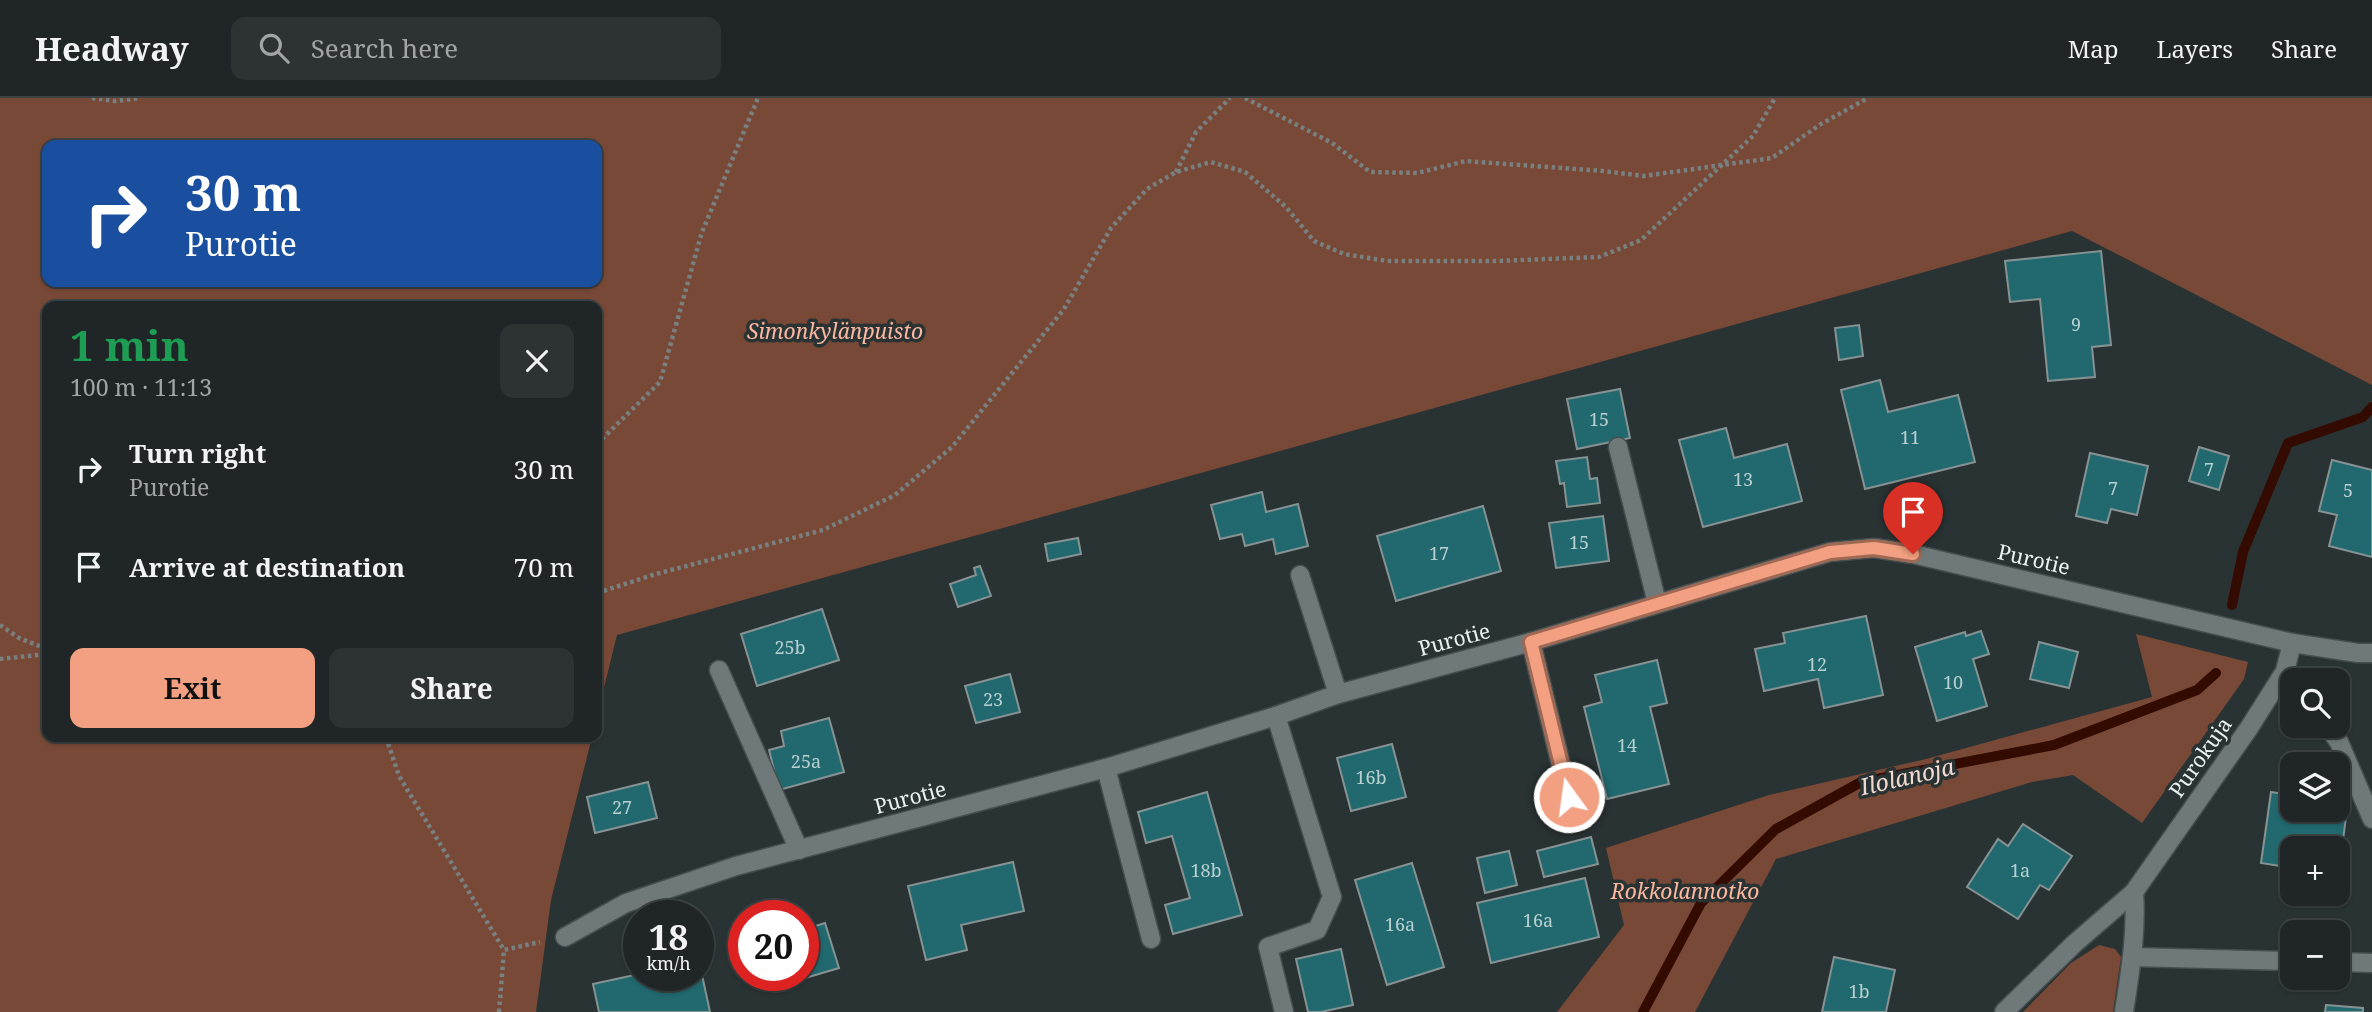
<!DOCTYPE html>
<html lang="en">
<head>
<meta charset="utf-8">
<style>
  body { margin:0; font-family:"Noto Serif",serif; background:#2d3233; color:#f1f3f6; height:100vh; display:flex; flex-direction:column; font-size:26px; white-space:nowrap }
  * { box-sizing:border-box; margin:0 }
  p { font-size:23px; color:#a2a5a7 }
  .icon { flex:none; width:38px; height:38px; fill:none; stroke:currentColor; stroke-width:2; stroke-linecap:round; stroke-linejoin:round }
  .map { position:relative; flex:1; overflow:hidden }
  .sheet { position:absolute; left:42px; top:203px; width:560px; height:441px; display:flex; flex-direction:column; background:#202627; border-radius:14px; box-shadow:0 2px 5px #0004,0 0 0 2px #3d4344 }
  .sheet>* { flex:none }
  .guide { position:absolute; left:42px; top:42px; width:560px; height:147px; border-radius:14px; box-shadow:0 2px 5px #0004,0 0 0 2px #3d4344; background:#1a4fa0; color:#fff; overflow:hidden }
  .tools { position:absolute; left:2280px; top:570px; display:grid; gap:14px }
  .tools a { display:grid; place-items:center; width:70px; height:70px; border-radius:14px; background:#202627; box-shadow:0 2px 5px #0004,0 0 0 2px #3d4344; font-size:35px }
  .speed { position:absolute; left:623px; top:802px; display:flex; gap:14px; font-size:35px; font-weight:700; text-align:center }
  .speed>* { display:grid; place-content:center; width:91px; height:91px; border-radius:50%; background:#202627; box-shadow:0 2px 5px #0004,0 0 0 2px #3d4344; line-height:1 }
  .speed small { font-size:18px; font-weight:400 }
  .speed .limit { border:10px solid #d22; background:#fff; color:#111 }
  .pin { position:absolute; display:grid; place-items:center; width:60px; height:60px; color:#fff; margin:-72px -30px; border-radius:50% 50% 50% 0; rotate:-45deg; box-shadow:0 0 7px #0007 }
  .pin .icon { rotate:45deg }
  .me { position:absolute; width:77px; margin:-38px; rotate:346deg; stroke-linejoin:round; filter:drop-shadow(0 0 5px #0008) }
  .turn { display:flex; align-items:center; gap:24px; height:147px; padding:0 28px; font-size:32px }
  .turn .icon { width:91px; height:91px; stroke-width:2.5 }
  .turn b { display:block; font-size:49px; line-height:60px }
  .round { display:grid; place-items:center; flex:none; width:74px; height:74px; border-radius:14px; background:#2d3233 }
  .summary { display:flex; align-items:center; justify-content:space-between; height:119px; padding:0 28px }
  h1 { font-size:42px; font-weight:700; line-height:52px; color:#1e9e55 }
  .cta { display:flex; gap:14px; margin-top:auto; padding:14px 28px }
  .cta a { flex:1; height:80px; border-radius:14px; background:#f2a081; color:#111; font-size:28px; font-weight:700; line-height:80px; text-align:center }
  .cta a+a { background:#2d3233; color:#f1f3f6 }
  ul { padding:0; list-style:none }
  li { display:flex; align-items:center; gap:21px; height:98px; padding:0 28px }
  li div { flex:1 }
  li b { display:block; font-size:26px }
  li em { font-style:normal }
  header { display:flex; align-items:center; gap:42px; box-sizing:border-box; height:98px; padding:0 35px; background:#202627; border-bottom:2px solid #3d4344 }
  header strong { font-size:33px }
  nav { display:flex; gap:38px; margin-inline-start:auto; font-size:24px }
  .search { width:490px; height:63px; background:#2d3233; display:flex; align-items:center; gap:18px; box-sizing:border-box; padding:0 24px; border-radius:14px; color:#a2a5a7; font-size:26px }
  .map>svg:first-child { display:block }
  .green { fill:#794937; fill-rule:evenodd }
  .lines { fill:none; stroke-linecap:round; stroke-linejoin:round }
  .stream { stroke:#330b00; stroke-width:10 }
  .building { fill:#21696f; stroke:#879293; stroke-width:2 }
  .service-casing { stroke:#464f4f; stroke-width:21 }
  .minor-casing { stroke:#464f4f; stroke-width:21 }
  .path { stroke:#788080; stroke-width:4.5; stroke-dasharray:3.5 3.5; stroke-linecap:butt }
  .service { stroke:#6f797a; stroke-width:18 }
  .minor { stroke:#6f797a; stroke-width:18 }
  .route-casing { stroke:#9d6854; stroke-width:18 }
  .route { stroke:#f2a081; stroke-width:12 }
  .labels { text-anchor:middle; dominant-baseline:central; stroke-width:7; stroke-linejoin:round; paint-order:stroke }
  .number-label { font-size:18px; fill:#b9d0d1 }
  .park-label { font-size:21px; font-style:italic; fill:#fdb89f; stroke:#2a3334 }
  .street-label { font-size:21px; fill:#ecf2f2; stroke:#2a3334 }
  .water-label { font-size:23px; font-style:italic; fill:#f1d9d0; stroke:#2a3334 }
</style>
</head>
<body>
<header>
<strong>Headway</strong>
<div class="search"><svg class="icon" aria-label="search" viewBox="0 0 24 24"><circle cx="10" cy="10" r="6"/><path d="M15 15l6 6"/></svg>Search here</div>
<nav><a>Map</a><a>Layers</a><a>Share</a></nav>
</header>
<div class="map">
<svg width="2372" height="914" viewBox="0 0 2372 914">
  <rect width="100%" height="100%" fill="#2a3334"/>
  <g class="green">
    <path d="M 0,0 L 2372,0 L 2372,287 L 2072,133 L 617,537 L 597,618 L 597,208 L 47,208 L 47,639 L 592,639 L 551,802 L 536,914 L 0,914 ZM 47,47 L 597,47 L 597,184 L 47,184 Z"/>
    <polygon points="2136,536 2248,564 2244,581 2142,725 2073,677 2032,684 1776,761 1695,914 1557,914 1624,827 1606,750 1769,697 1926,661 2152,599"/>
    <polygon points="2099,847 2115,851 2121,859 2113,914 2023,914 2071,865"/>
  </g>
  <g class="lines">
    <g class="stream">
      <polyline points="2232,507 2243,454 2288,345 2363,319 2372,309"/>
      <polyline points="1643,914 1701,805 1776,731 1861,684 2054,647 2197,592 2216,575"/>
    </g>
  </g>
  <g class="building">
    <polygon points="2101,153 2111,247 2092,249 2095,279 2048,283 2040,201 2010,204 2005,163"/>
    <polygon points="1859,227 1863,258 1839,262 1835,230"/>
    <polygon points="1880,282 1888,314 1958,297 1975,364 1865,391 1841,292"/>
    <polygon points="1620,291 1630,340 1577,351 1567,301"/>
    <polygon points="1726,330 1734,360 1787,346 1802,403 1703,429 1679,342"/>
    <polygon points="2199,349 2229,358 2219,392 2189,383"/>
    <polygon points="2090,355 2148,368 2137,417 2111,411 2107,425 2076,418"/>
    <polygon points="1587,359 1590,381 1597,380 1600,405 1567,409 1564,385 1560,386 1556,363"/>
    <polygon points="2332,362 2372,372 2372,459 2329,448 2337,417 2319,413"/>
    <polygon points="1262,394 1266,414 1298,406 1308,448 1276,456 1273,441 1245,448 1242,436 1220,441 1211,407"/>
    <polygon points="1483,408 1501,473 1396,503 1377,438"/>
    <polygon points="1603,418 1609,463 1556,470 1549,425"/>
    <polygon points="1078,440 1081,456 1048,463 1045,446"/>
    <polygon points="980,468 991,498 958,509 950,486 976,477 974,470"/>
    <polygon points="822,511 839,562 757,588 741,536"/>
    <polygon points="1866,518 1883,597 1824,610 1818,581 1764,593 1755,551 1785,545 1783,535"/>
    <polygon points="1981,533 1989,556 1973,561 1987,608 1937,623 1915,549 1965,534 1966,538"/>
    <polygon points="2039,544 2078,554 2069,590 2030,581"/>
    <polygon points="1657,562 1667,605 1650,609 1669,686 1607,701 1584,609 1602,604 1595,577"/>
    <polygon points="1010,576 1020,614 976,625 965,588"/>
    <polygon points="829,620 844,674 779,692 769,652 784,648 781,633"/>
    <polygon points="1392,646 1406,699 1351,713 1337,660"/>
    <polygon points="648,684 657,720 595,735 587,699"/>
    <polygon points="1207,694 1242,817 1173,836 1165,807 1190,800 1172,738 1146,745 1138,714"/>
    <polygon points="2271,694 2292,697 2292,712 2338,712 2338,703 2348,704 2343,742 2327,740 2326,751 2292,751 2292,770 2261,765"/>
    <polygon points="2023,726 2072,758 2049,792 2040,787 2018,821 1967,789 1998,741 2008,748"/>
    <polygon points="1591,739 1598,766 1544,779 1537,753"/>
    <polygon points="1509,753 1517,787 1485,795 1477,760"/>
    <polygon points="1013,764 1024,813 961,827 967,852 926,862 908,788"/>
    <polygon points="1412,765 1444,869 1387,887 1355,782"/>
    <polygon points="1585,780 1599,839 1491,865 1477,805"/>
    <polygon points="825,825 839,870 765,892 761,877 803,877 803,832"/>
    <polygon points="1341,851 1353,907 1321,914 1308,914 1296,861"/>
    <polygon points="1834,859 1895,872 1886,914 1822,914"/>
    <polygon points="699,863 710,914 599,914 593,886 639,876 698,877"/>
    <polygon points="2326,907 2363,910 2363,914 2325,914"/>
  </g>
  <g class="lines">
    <defs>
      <g id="service">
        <polyline points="1618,349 1657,505"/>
        <polyline points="1300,477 1338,596"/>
        <polyline points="1531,544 1569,700"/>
        <polyline points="719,572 799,752"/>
        <polyline points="1276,618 1332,799 1317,832 1268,849 1284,914"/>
        <polyline points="2327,628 2339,644 2372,721"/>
        <polyline points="1106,670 1151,841"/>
        <polyline points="2132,859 2292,863"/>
        <polyline points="2338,864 2372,865"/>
      </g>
      <g id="minor">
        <polyline points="565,839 626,805 736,768 1106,670 1276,618 1338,596 1531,544 1830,454 1874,450 1913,456 2292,545 2358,555 2372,555"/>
        <polyline points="2004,914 2075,845 2134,794 2249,630 2285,573 2292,545"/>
        <path d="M 2124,914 C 2130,874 2137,835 2134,794"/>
      </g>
    </defs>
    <use href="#service" class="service-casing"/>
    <use href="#minor" class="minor-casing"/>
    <g class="path">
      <polyline points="92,0 115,3 140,0"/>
      <polyline points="1245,0 1332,45 1370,74 1417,75 1466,63 1603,73 1644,78 1772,60 1821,26 1868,0"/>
      <polyline points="1176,74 1196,34 1230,0"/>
      <polyline points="597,346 660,284 702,134 758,0"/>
      <polyline points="597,495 656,476 823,432 895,397 952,349 1064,211 1111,130 1147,91 1176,74 1211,64 1245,74 1286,109 1314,143 1344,156 1387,163 1497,163 1599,159 1641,142 1753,38 1775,0"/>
      <polyline points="0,527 19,540 47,551"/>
      <polyline points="0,561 47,556"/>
      <polyline points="386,639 399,678 504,852"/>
      <polyline points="499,914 504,852 540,844"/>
    </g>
    <use href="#service" class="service"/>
    <use href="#minor" class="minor"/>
  </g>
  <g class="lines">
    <defs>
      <polyline id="route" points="1569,699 1531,544 1830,454 1874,450 1913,456"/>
    </defs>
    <use href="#route" class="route-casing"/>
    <use href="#route" class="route"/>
  </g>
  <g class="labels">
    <g class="number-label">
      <text x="2076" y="226">9</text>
      <text x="1599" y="321">15</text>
      <text x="1910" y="339">11</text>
      <text x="2209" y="371">7</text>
      <text x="1743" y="381">13</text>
      <text x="2113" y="390">7</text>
      <text x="2348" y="392">5</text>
      <text x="1579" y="444">15</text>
      <text x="1439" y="455">17</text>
      <text x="790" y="549">25b</text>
      <text x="1817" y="566">12</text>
      <text x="1953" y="584">10</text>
      <text x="993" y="601">23</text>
      <text x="1627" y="647">14</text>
      <text x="806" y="663">25a</text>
      <text x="1371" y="679">16b</text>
      <text x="622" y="709">27</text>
      <text x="1206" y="772">18b</text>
      <text x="2020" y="772">1a</text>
      <text x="1538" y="822">16a</text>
      <text x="1400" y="826">16a</text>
      <text x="1859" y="893">1b</text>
    </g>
    <g class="park-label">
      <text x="835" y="233">Simonkylänpuisto</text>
      <text x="1685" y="793">Rokkolannotko</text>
    </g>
    <g class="street-label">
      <text transform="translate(2034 461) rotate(13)">Purotie</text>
      <text transform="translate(1454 541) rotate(-15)">Purotie</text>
      <text transform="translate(2200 659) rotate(-55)">Purokuja</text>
      <text transform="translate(910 699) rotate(-15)">Purotie</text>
    </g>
    <g class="water-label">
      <text transform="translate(1907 678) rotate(-13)">Ilolanoja</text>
    </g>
  </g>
</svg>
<div class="tools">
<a><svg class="icon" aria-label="search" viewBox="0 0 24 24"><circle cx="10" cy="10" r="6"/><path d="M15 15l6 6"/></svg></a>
<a><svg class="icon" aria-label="layers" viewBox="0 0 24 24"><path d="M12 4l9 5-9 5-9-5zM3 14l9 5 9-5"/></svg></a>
<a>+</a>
<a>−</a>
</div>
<div class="speed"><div>18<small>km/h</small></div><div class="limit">20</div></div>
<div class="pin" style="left:1913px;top:456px;background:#d93025"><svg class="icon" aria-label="arrive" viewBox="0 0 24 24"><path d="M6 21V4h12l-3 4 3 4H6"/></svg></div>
<svg class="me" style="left:1569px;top:699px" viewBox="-20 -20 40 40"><circle r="17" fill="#f2a081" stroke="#fff" stroke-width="3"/><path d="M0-11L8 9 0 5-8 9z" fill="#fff"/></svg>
<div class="guide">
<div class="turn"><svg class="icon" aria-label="right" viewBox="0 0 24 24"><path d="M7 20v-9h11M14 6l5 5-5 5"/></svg><div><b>30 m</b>Purotie</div></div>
</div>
<section class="sheet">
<div class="summary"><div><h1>1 min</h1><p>100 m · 11:13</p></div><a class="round"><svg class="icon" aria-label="close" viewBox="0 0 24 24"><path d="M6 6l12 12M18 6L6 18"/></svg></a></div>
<ul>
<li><svg class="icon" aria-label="right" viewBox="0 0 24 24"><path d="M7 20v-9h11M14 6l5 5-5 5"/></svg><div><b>Turn right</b><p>Purotie</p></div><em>30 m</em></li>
<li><svg class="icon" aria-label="arrive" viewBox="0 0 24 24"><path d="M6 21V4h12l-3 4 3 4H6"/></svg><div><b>Arrive at destination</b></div><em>70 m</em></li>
</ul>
<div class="cta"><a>Exit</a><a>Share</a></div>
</section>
</div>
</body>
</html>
